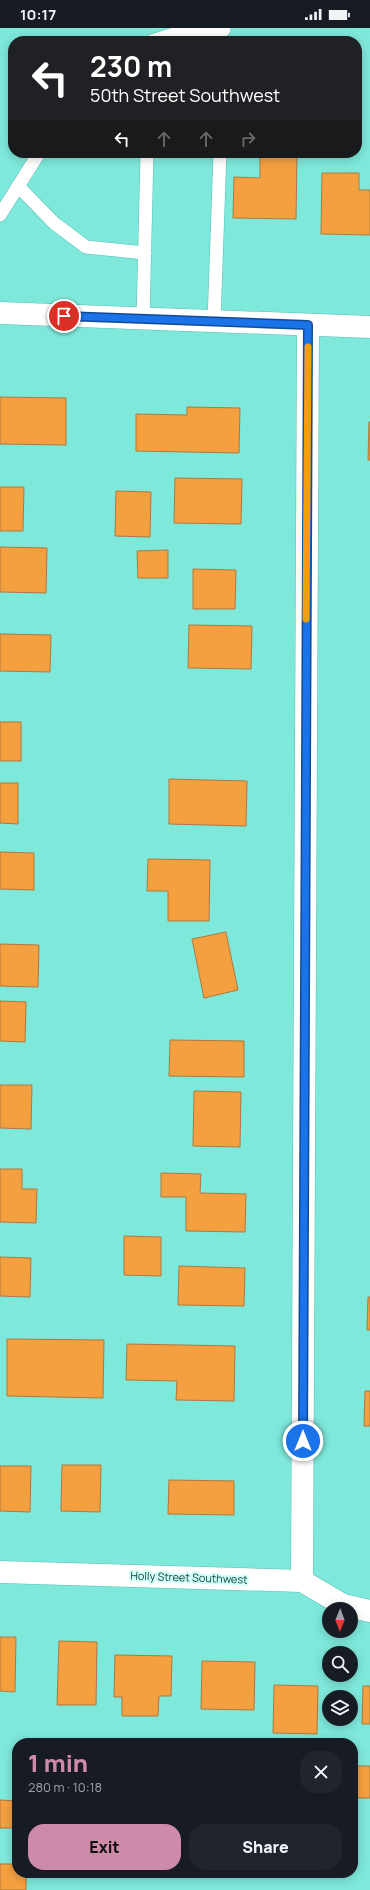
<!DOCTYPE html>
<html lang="en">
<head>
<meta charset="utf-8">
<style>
  body { margin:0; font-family:Manrope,sans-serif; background:#20242c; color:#f1f3f6; height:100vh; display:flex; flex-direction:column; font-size:15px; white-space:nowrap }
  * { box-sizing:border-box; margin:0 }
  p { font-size:13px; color:#9ea1a6 }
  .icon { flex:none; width:22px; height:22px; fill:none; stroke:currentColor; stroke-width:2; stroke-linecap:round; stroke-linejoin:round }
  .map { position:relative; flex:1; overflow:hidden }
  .sheet { position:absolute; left:12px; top:1710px; width:346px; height:140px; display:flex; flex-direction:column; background:#171b24; border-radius:16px; box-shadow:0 2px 10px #0003 }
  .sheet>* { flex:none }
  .top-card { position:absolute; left:8px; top:8px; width:354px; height:122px; border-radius:16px; box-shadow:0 2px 10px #0003; background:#202124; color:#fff; overflow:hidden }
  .needle { width:26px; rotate:181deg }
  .buttons { position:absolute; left:322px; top:1574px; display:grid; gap:8px }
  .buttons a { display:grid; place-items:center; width:36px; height:36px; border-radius:50%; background:#171b24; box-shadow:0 2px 10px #0003; font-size:20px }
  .pin { position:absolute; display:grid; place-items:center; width:34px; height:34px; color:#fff; margin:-17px; border:2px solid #fff; border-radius:50%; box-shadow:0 1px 4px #0007 }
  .me { position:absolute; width:44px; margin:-22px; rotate:0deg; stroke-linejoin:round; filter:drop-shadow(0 0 3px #0008) }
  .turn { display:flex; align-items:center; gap:14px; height:84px; padding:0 16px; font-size:18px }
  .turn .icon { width:52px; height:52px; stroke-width:2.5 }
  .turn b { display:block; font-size:28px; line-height:34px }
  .lanes { display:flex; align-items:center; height:38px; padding:0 16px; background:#0003; justify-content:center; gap:20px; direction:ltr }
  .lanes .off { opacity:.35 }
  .round { display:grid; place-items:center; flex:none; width:42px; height:42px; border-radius:16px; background:#20242c }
  .head { display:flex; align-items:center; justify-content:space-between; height:68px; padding:0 16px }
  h1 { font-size:24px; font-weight:800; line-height:30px; color:#cd8ba9 }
  .primary-button { display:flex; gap:8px; margin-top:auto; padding:8px 16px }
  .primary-button a { flex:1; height:46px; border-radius:16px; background:#cd8ba9; color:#111; font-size:16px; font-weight:800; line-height:46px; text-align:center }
  .primary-button a+a { background:#20242c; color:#f1f3f6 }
  .status { display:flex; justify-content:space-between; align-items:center; height:28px; padding:0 20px; background:#171b24; direction:ltr }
  .status svg { height:11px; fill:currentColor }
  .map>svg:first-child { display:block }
  .building { fill:#f4a041; stroke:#ae783e }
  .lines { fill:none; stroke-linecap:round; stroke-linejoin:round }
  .lane-casing { stroke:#54bfb3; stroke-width:14 }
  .street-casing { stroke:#54bfb3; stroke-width:23 }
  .secondary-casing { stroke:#54bfb3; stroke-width:23 }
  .lane { stroke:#fff; stroke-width:13 }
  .street { stroke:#fff; stroke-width:22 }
  .secondary { stroke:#fff; stroke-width:22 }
  .route-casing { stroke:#114b97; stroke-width:10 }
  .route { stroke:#1a73e8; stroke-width:7 }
  .slow { stroke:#f59e0b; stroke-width:7 }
  .labels { text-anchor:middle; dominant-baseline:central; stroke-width:4; stroke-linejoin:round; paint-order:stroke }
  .street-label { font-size:11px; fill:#0e3d38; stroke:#cefef7 }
</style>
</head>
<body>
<div class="status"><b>10:17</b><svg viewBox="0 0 49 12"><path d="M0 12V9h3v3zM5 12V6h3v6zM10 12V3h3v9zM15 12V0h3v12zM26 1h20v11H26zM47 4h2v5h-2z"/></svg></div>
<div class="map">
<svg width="370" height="1862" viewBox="0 0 370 1862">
  <rect width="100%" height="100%" fill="#7ee8db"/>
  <g class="building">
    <polygon points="260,125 297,125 296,191 233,190 234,149 260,150"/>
    <polygon points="322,145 359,145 359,162 370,162 370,207 321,206"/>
    <polygon points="0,369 66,370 66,417 0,416"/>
    <polygon points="187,379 240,380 239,425 136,423 136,386 187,387"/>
    <polygon points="369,394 370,394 370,432 368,432"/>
    <polygon points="175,450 242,451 241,496 174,495"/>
    <polygon points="0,459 24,459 23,503 0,503"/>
    <polygon points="116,463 151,464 150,509 115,508"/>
    <polygon points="0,519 47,520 46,565 0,564"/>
    <polygon points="168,522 168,550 138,550 137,523"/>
    <polygon points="193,541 236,542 235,581 193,581"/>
    <polygon points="189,597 252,598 251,641 188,640"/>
    <polygon points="0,606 51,607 50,644 0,643"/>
    <rect x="0" y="694" width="21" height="39"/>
    <polygon points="169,751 247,753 246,798 169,796"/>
    <polygon points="0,755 18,755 18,796 0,795"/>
    <polygon points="0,824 34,825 34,862 0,861"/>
    <polygon points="148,831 210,832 209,893 168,893 168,863 147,863"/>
    <polygon points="226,904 238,962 204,970 192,911"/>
    <polygon points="0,916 39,917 38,959 0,958"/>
    <polygon points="0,973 26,974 25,1014 0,1013"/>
    <polygon points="170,1012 244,1013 244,1049 169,1048"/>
    <polygon points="0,1057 32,1057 31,1101 0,1100"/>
    <polygon points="194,1063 241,1064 240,1119 193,1118"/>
    <polygon points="0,1141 22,1141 22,1161 37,1161 36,1195 0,1194"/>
    <polygon points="161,1145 201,1146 200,1165 246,1166 245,1204 186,1203 186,1169 161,1169"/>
    <polygon points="124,1208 161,1209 161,1248 124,1247"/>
    <polygon points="0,1229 31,1230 30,1269 0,1268"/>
    <polygon points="179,1238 245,1240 244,1278 178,1277"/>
    <polygon points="368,1269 370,1269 370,1302 367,1302"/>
    <polygon points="7,1311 104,1312 103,1370 7,1368"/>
    <polygon points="127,1316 235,1318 234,1373 176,1372 177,1353 126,1352"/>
    <polygon points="365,1363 370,1363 370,1398 364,1398"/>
    <polygon points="62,1437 101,1437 100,1484 61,1483"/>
    <polygon points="0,1438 31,1438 30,1484 0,1483"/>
    <polygon points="169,1452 234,1453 234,1487 168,1486"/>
    <polygon points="0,1609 16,1609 15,1664 0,1663"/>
    <polygon points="59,1613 97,1614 96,1677 57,1677"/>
    <polygon points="115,1627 172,1628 171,1668 159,1668 158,1688 122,1688 122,1669 114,1669"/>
    <polygon points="202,1633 255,1634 254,1682 201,1681"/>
    <polygon points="274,1657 318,1658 317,1706 273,1705"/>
    <polygon points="363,1658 370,1658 370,1696 362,1696"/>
    <rect x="353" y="1738" width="17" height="32"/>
    <polygon points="0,1772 17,1773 17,1800 0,1800"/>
    <polygon points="0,1836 17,1836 17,1845 26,1845 26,1862 0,1862"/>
  </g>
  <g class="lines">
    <defs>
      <g id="lane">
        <polyline points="152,13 186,2 224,2"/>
        <polyline points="18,158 54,195 86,219 145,225"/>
        <polyline points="0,187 39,125"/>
        <polyline points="143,291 147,125"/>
        <polyline points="214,293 220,125"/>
      </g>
      <g id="street">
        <polyline points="0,1544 302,1553 343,1577 370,1583"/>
        <polyline points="302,1553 308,297"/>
      </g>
      <polyline id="secondary" points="0,285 370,299"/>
    </defs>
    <use href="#lane" class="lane-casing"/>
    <use href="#street" class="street-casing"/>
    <use href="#secondary" class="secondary-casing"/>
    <use href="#lane" class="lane"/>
    <use href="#street" class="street"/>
    <use href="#secondary" class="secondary"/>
  </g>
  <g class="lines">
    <defs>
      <polyline id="route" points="64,288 308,297 303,1413"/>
    </defs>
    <use href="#route" class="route-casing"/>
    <use href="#route" class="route"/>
    <polyline class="slow" points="306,591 308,319"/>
  </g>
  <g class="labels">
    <g class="street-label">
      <text transform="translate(189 1549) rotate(2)">Holly Street Southwest</text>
    </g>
  </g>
</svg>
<div class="buttons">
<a><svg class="needle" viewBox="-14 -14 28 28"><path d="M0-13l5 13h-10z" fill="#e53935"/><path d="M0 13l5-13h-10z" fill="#9ea1a6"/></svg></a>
<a><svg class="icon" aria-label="search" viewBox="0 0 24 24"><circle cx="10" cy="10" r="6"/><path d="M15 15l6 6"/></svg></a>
<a><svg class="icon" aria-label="layers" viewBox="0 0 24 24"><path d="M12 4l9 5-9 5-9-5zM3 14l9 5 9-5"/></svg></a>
</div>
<div class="pin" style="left:64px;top:288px;background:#d93025"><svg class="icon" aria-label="arrive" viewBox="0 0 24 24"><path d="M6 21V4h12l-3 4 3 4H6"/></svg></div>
<svg class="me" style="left:303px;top:1413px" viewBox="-20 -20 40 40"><circle r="17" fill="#1a73e8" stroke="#fff" stroke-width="3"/><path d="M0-11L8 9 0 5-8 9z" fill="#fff"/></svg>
<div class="top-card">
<div class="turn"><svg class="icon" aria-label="left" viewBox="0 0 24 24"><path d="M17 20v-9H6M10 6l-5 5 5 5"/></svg><div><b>230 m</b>50th Street Southwest</div></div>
<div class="lanes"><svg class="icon" aria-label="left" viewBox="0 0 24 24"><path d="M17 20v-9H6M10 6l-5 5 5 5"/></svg><svg class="icon off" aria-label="ahead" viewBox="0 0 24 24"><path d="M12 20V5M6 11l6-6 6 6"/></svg><svg class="icon off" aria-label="ahead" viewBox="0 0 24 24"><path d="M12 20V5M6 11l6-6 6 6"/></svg><svg class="icon off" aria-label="right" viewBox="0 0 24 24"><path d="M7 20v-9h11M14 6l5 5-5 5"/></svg></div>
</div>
<section class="sheet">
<div class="head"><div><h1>1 min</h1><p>280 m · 10:18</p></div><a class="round"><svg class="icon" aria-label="close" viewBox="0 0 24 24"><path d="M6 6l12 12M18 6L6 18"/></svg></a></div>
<div class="primary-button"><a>Exit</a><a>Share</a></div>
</section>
</div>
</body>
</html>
